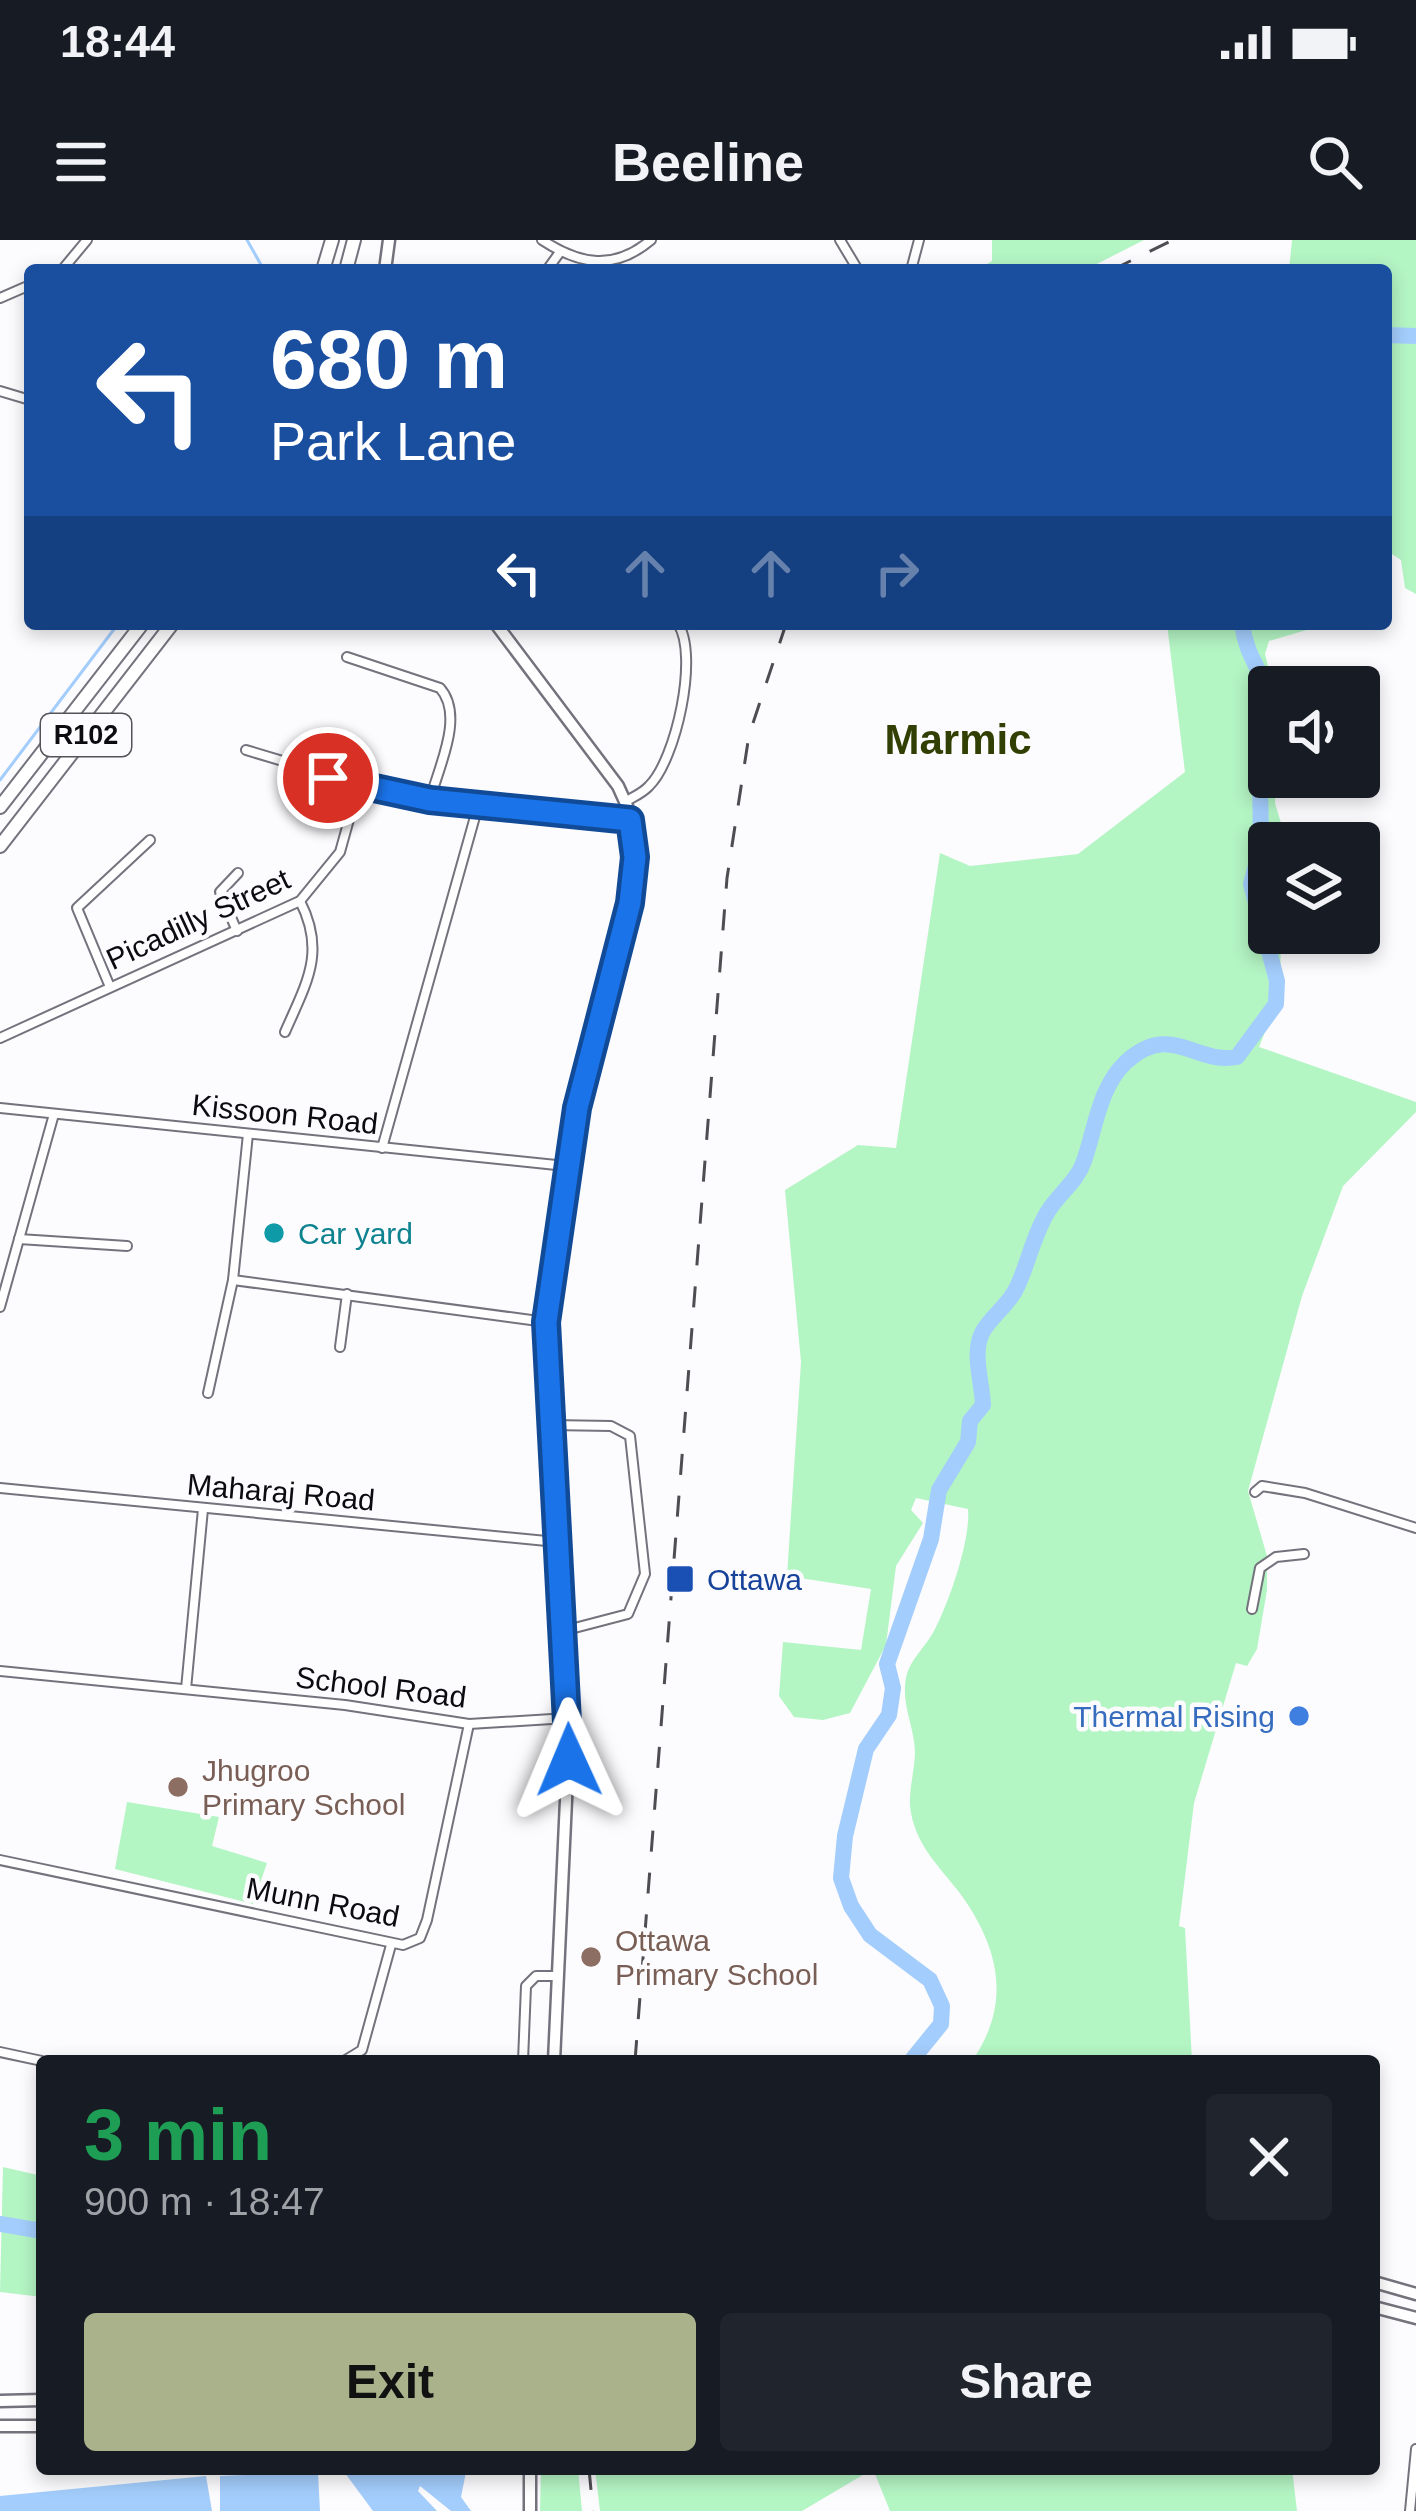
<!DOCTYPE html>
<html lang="en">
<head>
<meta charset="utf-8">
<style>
  body { margin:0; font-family:Helvetica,sans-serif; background:#20242c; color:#f1f3f6; height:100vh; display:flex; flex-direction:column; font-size:45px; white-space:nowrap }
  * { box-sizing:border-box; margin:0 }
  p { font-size:39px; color:#9ea1a6 }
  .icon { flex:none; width:66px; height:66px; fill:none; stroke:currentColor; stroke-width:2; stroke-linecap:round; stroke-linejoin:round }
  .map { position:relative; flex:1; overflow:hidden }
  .panel { position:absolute; left:36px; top:1815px; width:1344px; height:420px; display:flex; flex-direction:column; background:#171b24; border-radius:12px; box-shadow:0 6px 18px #0003 }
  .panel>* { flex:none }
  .banner { position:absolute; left:24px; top:24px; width:1368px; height:366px; border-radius:12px; box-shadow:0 6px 18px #0003; background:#1a4fa0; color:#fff; overflow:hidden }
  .controls { position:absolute; left:1248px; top:426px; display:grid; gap:24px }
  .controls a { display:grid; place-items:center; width:132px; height:132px; border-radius:12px; background:#171b24; box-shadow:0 6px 18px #0003; font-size:60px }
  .pin { position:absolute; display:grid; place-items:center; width:102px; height:102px; color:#fff; margin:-51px; border:6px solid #fff; border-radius:50%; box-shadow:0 3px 12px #0007 }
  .me { position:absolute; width:132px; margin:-66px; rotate:359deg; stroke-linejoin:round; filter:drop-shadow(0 0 9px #0008) }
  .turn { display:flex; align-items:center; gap:42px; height:252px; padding:0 48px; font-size:54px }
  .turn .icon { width:156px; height:156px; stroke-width:2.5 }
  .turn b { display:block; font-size:84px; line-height:102px }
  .lanes { display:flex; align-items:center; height:114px; padding:0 48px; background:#0003; justify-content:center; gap:60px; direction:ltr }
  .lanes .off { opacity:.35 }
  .round { display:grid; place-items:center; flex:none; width:126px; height:126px; border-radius:12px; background:#20242c }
  .headline { display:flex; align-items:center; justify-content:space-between; height:204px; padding:0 48px }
  h1 { font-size:72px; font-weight:700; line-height:90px; color:#1e9e55 }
  .cta { display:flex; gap:24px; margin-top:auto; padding:24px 48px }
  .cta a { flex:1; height:138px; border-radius:12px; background:#a9b28b; color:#111; font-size:48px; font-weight:700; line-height:138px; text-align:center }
  .cta a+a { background:#20242c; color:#f1f3f6 }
  .status { display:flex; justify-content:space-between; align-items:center; height:84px; padding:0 60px; background:#171b24; direction:ltr }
  .status svg { height:33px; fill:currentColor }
  header { display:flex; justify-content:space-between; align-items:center; height:156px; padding:0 48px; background:#171b24; font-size:54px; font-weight:700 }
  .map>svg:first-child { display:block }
  .green { fill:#b4f5c4 }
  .water { fill:#a3cdfc }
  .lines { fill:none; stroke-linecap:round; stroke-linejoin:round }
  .stream { stroke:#a3cdfc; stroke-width:3 }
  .river { stroke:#a3cdfc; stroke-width:16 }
  .street-casing { stroke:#74737d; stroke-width:12 }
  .secondary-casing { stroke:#74737d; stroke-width:15 }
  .primary-casing { stroke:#74737d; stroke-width:16 }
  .street { stroke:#fff; stroke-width:8 }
  .secondary { stroke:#fff; stroke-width:10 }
  .primary { stroke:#fff; stroke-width:12 }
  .rail { stroke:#4e4d51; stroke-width:3; stroke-dasharray:21 21; stroke-linecap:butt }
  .route-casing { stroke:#114b97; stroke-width:30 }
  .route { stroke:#1a73e8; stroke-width:21 }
  .culture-dot { fill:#0f9aa8; stroke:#fcfbfe; stroke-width:4.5 }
  .transit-dot { fill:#1a4fb4; stroke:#fcfbfe; stroke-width:4.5 }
  .shop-dot { fill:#3f7fe0; stroke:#fcfbfe; stroke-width:4.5 }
  .education-dot { fill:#8d6e63; stroke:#fcfbfe; stroke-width:4.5 }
  .labels { text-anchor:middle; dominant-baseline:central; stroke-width:9; stroke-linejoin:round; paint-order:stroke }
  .shield { fill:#fcfbfe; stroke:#545357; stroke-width:3 }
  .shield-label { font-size:27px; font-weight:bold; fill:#0c0b0f }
  .street-label { font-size:30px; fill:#0c0b0f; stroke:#fcfbfe }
  .culture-label { font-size:30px; fill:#0d838f; stroke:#fcfbfe; text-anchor:start }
  .transit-label { font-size:30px; fill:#164399; stroke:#fcfbfe; text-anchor:start }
  .shop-label { font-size:30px; fill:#366cbe; stroke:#fcfbfe; text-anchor:end }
  .education-label { font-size:30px; fill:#785e54; stroke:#fcfbfe; text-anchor:start }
  .district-label { font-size:42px; font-weight:bold; fill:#323f03; stroke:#fcfbfe }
</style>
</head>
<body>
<div class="status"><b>18:44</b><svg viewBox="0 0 49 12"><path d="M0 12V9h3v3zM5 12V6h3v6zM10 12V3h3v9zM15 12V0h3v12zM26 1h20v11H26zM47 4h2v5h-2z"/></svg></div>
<header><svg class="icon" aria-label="menu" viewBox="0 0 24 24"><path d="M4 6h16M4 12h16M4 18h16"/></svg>Beeline<svg class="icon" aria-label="search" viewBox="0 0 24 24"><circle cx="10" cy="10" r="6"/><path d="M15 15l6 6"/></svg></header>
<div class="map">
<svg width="1416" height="2271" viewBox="0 0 1416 2271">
  <rect width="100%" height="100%" fill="#fcfbfe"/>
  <g class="green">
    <polygon points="992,0 1144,0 1085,30 977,30 992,21"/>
    <polygon points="1292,0 1416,0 1416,354 1405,348 1401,320 1386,310 1386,30 1289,30"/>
    <path d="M 1167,384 L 1327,384 L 1269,401 L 1265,414 L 1273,447 L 1269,537 L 1276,537 L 1275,563 L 1287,603 L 1269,603 L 1269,693 L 1281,693 L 1280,754 L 1259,807 L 1416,862 L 1416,872 L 1343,946 L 1302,1056 L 1248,1251 L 1267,1316 L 1267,1350 L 1257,1409 L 1247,1426 L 1236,1423 L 1194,1563 L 1179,1686 L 1185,1688 L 1192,1821 L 972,1821 C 1012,1763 1000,1708 959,1652 C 937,1624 914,1603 910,1566 C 909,1548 915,1529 915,1511 C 914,1486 901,1464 906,1438 C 910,1419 925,1408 934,1391 C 949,1363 971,1299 968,1269 L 916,1258 L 911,1270 L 923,1283 L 896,1326 L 886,1405 L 850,1473 L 823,1480 L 794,1477 L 779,1456 L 783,1402 L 861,1410 L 871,1349 L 787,1336 L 801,1122 L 785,950 L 858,905 L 896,908 L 940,613 L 970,626 L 1078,614 L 1185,532 Z"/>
    <polygon points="127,1562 219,1577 212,1606 267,1623 253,1664 115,1629"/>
    <polygon points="3,1927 42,1936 42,2057 0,2052"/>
    <polygon points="541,2229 578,2229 582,2271 540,2271"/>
    <polygon points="595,2229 1292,2229 1297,2271 890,2271 873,2229 802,2271 600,2271"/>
  </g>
  <g class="water">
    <polygon points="342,2229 466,2232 461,2257 471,2271 451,2271 420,2246 418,2251 437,2271 373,2271"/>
    <polygon points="313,2232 318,2233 320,2271 220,2271 220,2236"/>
    <polygon points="206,2236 212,2271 0,2271 0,2256"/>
  </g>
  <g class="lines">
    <g class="stream">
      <polyline points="247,0 264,30"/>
      <polyline points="0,540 118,384"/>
    </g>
    <g class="river">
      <polyline points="1386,95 1416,96"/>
      <path d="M 1242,384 C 1247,419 1261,427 1269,458"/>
      <path d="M 911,1821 L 941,1784 L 942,1766 L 930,1740 L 870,1695 L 851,1666 L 841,1638 L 845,1596 L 866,1509 L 889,1475 L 893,1448 L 887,1424 L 931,1299 L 939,1250 L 968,1202 L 970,1181 L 983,1165 C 982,1141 972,1114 982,1093 C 990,1077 1008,1066 1016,1049 C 1028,1025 1033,996 1047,973 C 1058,954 1077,942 1084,921 C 1095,890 1099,847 1126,822 C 1171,781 1195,825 1237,817 L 1276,764 L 1277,741 L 1251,644 L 1261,607 L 1260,537 L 1269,490"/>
      <polyline points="0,1984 42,1991"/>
    </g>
    <defs>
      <g id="street">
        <path d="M 542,0 C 580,25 614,31 651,0"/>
        <polyline points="840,0 858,30"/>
        <polyline points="62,30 87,0"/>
        <polyline points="547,30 560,12"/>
        <polyline points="911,30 919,0"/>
        <polyline points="0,58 30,45"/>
        <polyline points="0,151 30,160"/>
        <path d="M 347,417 L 440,448 C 465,476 438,528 430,560"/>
        <polyline points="246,510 396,555 629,579"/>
        <path d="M 625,562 C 633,557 643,553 649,546 C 676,520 699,415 678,384"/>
        <polyline points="237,691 220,652 238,633"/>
        <polyline points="110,747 77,668 150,600"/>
        <path d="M 285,792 C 307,742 326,712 300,661"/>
        <polyline points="0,798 300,661 340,612 358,547"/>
        <polyline points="0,868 566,926"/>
        <polyline points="382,908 478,566"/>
        <polyline points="19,999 127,1006"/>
        <polyline points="233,1040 546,1082"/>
        <polyline points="0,1067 54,874"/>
        <polyline points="340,1107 347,1054"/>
        <polyline points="208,1153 233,1040 248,894"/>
        <polyline points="551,1185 611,1186 630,1196 645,1334 628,1374 563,1391"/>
        <polyline points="0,1248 557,1302"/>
        <polyline points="1255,1252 1262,1246 1305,1253 1416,1288"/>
        <polyline points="1252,1369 1260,1328 1276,1317 1304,1314"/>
        <polyline points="0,1431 345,1465 469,1484 568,1478"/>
        <polyline points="186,1449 203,1269"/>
        <polyline points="0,1620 403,1705 420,1698 427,1680 469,1484"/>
        <polyline points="0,1812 42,1821"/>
        <polyline points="344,1821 362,1810 391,1705"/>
        <polyline points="523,1821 526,1746 536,1736 557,1736"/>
        <polyline points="1410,2271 1416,2209"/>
      </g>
      <g id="secondary">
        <polyline points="385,30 389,0"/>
        <polyline points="496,384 618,546 627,566 635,617 630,663 577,868 546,1082 569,1495 554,1821"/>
        <polyline points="1374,2042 1416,2054"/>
        <polyline points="1374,2067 1416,2078"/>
        <polyline points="0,2161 42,2160"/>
        <polyline points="0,2186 42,2186"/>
        <polyline points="530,2271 530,2229"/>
      </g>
      <g id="primary">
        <polyline points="323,30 332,0"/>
        <polyline points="346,30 354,0"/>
        <polyline points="0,567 142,384"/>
        <polyline points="0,606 172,384"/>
      </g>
    </defs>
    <use href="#street" class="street-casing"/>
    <use href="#secondary" class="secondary-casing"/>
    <use href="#primary" class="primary-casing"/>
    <use href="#street" class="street"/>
    <use href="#secondary" class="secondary"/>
    <use href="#primary" class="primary"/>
    <g class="rail">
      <polyline points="1112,30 1173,0"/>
      <polyline points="635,1821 727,638 749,495 786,384"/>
      <polyline points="589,2229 593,2271"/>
    </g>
  </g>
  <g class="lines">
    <defs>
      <polyline id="route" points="328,538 430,560 630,580 635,617 630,663 577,868 546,1082 569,1520"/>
    </defs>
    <use href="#route" class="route-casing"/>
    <use href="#route" class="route"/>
  </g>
  <circle class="culture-dot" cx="274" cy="993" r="12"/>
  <rect class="transit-dot" x="665" y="1324" width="30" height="30" rx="6"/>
  <circle class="shop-dot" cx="1299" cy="1476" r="12"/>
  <g class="education-dot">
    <circle cx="178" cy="1547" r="12"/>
    <circle cx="591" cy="1717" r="12"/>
  </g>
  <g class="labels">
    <rect class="shield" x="41" y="474" width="90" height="42" rx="9"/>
    <g class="shield-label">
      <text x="86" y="495">R102</text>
    </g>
    <g class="street-label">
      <text transform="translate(198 679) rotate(-25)">Picadilly Street</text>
      <text transform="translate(285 874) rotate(6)">Kissoon Road</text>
      <text transform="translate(281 1252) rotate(5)">Maharaj Road</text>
      <text transform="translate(381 1447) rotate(7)">School Road</text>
      <text transform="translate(323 1662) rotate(11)">Munn Road</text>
    </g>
    <g class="culture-label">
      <text x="298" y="993">Car yard</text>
    </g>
    <g class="transit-label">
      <text x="707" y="1339">Ottawa</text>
    </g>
    <g class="shop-label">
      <text x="1275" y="1476">Thermal Rising</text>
    </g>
    <g class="education-label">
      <text x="202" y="1530">Jhugroo<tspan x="202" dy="34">Primary School</tspan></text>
      <text x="615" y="1700">Ottawa<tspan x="615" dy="34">Primary School</tspan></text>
    </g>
    <g class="district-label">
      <text x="958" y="499">Marmic</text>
    </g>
  </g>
</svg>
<div class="controls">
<a><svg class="icon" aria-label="sound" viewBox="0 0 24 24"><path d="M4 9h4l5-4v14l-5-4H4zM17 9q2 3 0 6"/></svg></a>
<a><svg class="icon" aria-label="layers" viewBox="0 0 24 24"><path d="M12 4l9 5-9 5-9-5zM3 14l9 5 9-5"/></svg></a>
</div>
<div class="pin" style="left:328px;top:538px;background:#d93025"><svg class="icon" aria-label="arrive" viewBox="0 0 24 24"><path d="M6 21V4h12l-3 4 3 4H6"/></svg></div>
<svg class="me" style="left:569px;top:1520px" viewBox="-20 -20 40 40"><path d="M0-17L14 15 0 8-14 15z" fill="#1a73e8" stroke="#fff" stroke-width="4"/></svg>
<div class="banner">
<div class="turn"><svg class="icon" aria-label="left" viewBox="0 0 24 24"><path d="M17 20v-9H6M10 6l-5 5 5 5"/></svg><div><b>680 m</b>Park Lane</div></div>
<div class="lanes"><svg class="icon" aria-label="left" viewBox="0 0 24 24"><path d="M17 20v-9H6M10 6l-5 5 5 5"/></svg><svg class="icon off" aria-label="ahead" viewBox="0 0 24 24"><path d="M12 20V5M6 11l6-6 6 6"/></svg><svg class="icon off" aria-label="ahead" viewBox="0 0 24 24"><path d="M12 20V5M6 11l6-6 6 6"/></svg><svg class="icon off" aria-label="right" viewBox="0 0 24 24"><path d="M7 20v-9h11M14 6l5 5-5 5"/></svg></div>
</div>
<section class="panel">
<div class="headline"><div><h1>3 min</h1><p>900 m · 18:47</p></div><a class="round"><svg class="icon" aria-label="close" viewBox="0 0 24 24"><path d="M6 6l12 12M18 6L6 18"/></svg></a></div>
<div class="cta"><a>Exit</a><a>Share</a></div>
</section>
</div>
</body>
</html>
